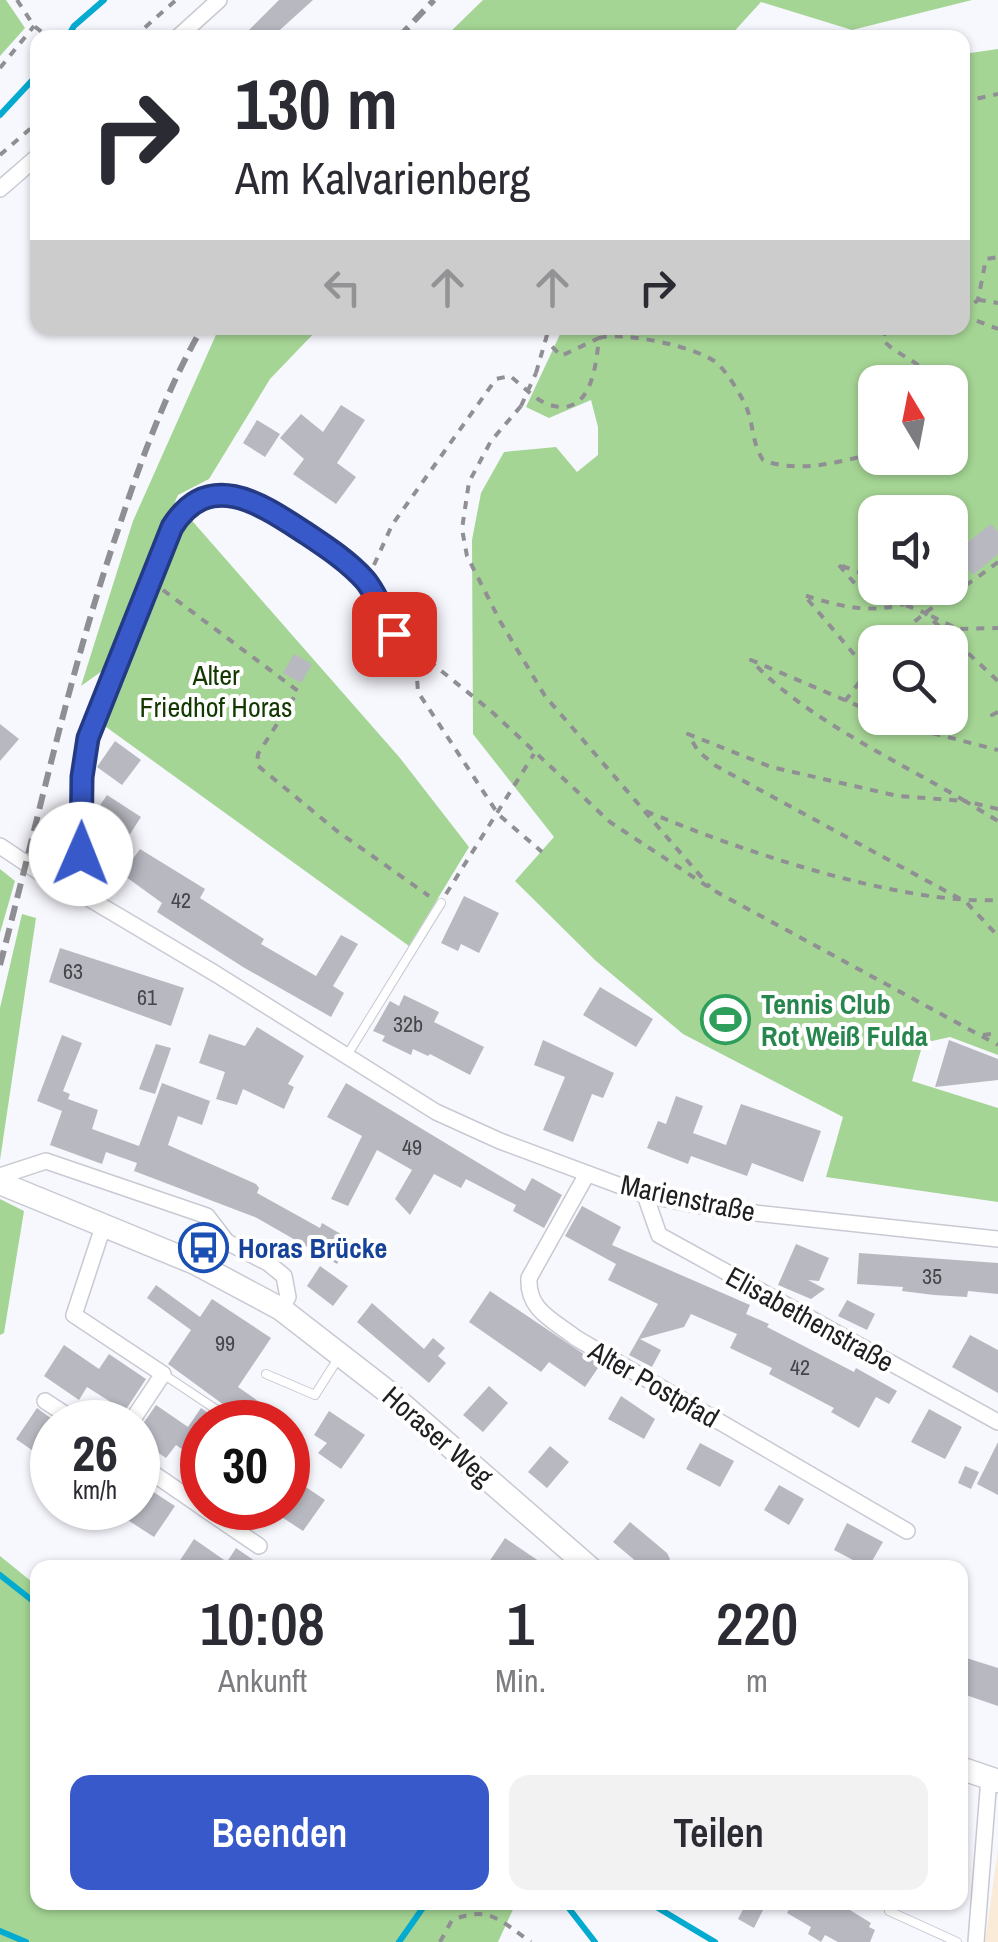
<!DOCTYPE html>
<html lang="de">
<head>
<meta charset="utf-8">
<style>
  body { margin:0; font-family:"Archivo Narrow",sans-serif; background:#f2f2f3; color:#2b2b33; height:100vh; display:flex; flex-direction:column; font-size:38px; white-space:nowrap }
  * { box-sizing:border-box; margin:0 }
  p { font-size:32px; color:#7c7c81 }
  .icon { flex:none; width:55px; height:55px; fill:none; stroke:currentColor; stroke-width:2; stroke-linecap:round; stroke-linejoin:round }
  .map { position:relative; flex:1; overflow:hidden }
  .sheet { position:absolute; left:30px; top:1560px; width:938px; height:350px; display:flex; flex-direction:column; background:#fff; border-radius:20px; box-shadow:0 2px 8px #0004 }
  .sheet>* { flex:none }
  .hud { position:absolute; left:30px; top:30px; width:940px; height:305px; border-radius:20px; box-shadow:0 2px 8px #0004; background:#fff; color:#2b2b33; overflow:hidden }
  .needle { width:65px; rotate:350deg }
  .controls { position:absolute; left:858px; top:365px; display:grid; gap:20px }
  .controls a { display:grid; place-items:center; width:110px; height:110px; border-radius:20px; background:#fff; box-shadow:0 2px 8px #0004; font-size:50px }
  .speed { position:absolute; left:30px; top:1400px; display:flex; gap:20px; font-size:50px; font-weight:700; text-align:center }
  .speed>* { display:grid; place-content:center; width:130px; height:130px; border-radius:50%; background:#fff; box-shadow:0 2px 8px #0004; line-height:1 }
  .speed small { font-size:25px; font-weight:400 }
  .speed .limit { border:15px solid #d22; background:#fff; color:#111 }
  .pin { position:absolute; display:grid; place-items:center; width:85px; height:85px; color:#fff; margin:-42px; border-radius:20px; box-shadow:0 5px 15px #0006 }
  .me { position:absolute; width:110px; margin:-55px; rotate:1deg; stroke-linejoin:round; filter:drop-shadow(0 0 8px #0008) }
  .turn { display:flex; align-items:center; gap:35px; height:210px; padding:0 40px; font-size:45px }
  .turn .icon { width:130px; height:130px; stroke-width:2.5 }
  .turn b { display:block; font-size:70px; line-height:85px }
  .lanes { display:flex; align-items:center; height:95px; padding:0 40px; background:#0003; justify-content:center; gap:50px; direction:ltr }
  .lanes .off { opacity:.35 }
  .eta { display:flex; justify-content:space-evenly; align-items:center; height:170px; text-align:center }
  .eta b { font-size:60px; font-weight:600; line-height:70px }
  .cta { display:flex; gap:20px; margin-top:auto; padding:20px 40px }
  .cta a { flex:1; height:115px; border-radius:20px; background:#3859ca; color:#fff; font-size:40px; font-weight:600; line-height:115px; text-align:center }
  .cta a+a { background:#f2f2f3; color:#2b2b33 }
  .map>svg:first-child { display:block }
  .commercial { fill:#faebd8 }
  .green { fill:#a5d595; fill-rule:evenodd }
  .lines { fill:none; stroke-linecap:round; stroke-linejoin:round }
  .stream { stroke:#03abd1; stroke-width:6 }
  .building { fill:#b8b8c1 }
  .service-casing { stroke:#c8c9d2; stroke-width:10 }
  .minor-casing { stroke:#c8c9d2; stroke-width:18 }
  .secondary-casing { stroke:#c8c9d2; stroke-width:25 }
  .path { stroke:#8f8f94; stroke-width:4; stroke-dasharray:8 8; stroke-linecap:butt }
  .service { stroke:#fff; stroke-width:8 }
  .minor { stroke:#fff; stroke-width:15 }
  .secondary { stroke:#fff; stroke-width:22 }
  .rail { stroke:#8e8e93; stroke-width:6; stroke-dasharray:15 8; stroke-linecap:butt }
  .path-bridge { stroke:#8f8f94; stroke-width:4; stroke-dasharray:8 8; stroke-linecap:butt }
  .route-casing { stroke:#243a83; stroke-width:25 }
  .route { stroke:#3859ca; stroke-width:18 }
  .labels { text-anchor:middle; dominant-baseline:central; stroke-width:8; stroke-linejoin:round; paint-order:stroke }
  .number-label { font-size:22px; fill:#45454a }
  .park-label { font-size:28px; fill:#133900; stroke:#fff }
  .leisure-label { font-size:28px; font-weight:bold; fill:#27864d; stroke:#fff; text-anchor:start }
  .street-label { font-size:28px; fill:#1f1f22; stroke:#fff }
  .transit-label { font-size:28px; font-weight:bold; fill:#164399; stroke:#fff; text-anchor:start }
</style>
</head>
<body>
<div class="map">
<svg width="998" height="1942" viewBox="0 0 998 1942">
  <rect width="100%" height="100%" fill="#f7f7fe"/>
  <polygon class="commercial" points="998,1850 998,1942 985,1942"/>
  <g class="green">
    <polygon points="0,0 6,0 25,28 0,56"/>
    <polygon points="483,0 972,0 852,30 761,2 729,37 445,37"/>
    <path d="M 998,49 L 998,1055 L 950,1037 L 923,1043 L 912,1081 L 998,1108 L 998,1202 L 826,1177 L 843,1117 L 683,1034 L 596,961 L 515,881 L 554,837 L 473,734 L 472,540 L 481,493 L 504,452 L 556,447 L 577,472 L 598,455 L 598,427 L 591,400 L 549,418 L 526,407 L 563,328 L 962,328 L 963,54 ZM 875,382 L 950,382 L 950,458 L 875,458 ZM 875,512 L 950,512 L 950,588 L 875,588 ZM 875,642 L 950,642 L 950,718 L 875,718 Z"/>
    <polygon points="219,328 319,328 270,379 209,479 178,495 102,671 81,686 133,521"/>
    <polygon points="187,515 400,758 469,847 409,946 102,724"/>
    <polygon points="0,869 15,881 0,933"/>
    <polygon points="22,914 36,918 0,1160 0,1008"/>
    <polygon points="0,1199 24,1211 4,1333 0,1335"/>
    <polygon points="0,1556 37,1586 38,1902 516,1903 498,1942 0,1942"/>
  </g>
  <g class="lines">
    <g class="stream">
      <polyline points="67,38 74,26 104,0"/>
      <polyline points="0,115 38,74"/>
      <polyline points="0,1575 38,1605"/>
      <polyline points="564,1902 595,1942"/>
      <polyline points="648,1902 715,1942"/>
      <polyline points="0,1931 26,1942"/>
      <polyline points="399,1942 427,1902"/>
    </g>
  </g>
  <g class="building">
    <polygon points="279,0 313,0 271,38 241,38"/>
    <polygon points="341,405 365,420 337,463 356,477 336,504 293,474 304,459 280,438 301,414 323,432"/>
    <polygon points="257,420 280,434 265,457 243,443"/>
    <polygon points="991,524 998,532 998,554 973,575 954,553"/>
    <polygon points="294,654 312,664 301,683 283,673"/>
    <polygon points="0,724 19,739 0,761"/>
    <polygon points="115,741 141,760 122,785 97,767"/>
    <polygon points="107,795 141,817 123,845 92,825 92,817"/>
    <polygon points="140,849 205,889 200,898 264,939 261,944 316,976 341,935 358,944 333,986 344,993 331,1017 243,967 157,912 162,903 122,874"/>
    <polygon points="464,896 499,913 479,953 461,944 458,951 441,943"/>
    <polygon points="60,948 184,988 171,1026 49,982"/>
    <polygon points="600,987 653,1019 636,1047 583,1015"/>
    <polygon points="404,995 439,1012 434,1022 484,1047 470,1075 430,1054 428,1056 413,1049 411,1055 382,1041 385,1036 373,1031 390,1001 399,1006"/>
    <polygon points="257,1027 304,1056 288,1084 294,1087 284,1109 243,1089 237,1105 216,1099 225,1072 199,1063 209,1034 245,1046"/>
    <polygon points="62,1035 82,1043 63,1091 70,1094 68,1099 98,1110 92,1129 139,1146 162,1083 210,1101 202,1125 178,1116 168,1145 256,1184 259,1188 257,1193 320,1228 322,1223 351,1240 337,1264 257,1218 134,1171 137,1163 106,1152 102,1164 50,1145 62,1111 37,1101"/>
    <polygon points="543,1040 614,1073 603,1098 592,1094 573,1142 543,1130 565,1077 534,1065"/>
    <polygon points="949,1040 998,1059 998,1080 935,1087"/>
    <polygon points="156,1044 171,1048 155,1094 139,1089"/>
    <polygon points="346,1083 525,1191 532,1178 562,1195 544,1228 513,1211 516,1205 466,1179 461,1188 434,1174 410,1215 395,1199 412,1170 377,1150 348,1206 331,1199 362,1136 327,1117"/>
    <polygon points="676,1096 703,1106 693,1133 726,1145 741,1104 821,1131 803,1182 752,1163 747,1176 691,1156 688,1164 647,1148 658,1121 666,1124"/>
    <polygon points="582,1206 621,1227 612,1245 750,1305 746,1314 769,1324 767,1327 854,1372 856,1368 897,1391 889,1404 876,1397 859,1428 831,1412 834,1408 769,1374 772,1368 730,1348 737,1334 691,1314 684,1327 640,1339 661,1350 652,1367 629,1355 658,1304 608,1280 616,1264 565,1236"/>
    <polygon points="796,1244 829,1258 819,1281 808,1280 825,1289 811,1299 778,1285"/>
    <polygon points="859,1253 998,1263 998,1294 968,1291 967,1297 934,1295 902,1291 903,1287 857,1284"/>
    <polygon points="320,1266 348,1286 333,1306 307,1286"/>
    <polygon points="156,1285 200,1317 212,1299 271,1338 238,1387 271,1410 263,1422 242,1422 239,1416 168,1364 191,1330 147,1298"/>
    <polygon points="490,1291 600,1365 585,1387 549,1362 541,1372 469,1322"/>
    <polygon points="847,1300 875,1314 867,1330 838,1316"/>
    <polygon points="372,1303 424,1349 433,1338 445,1348 438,1356 446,1363 429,1383 357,1322"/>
    <polygon points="970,1335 998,1350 998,1393 952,1367"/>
    <polygon points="64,1345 99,1369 109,1354 146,1379 125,1411 87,1387 79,1400 44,1376"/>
    <polygon points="489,1386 508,1403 483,1432 463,1415"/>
    <polygon points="621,1396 655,1419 644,1439 608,1419"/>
    <polygon points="156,1405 188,1427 201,1408 222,1422 202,1422 202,1463 176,1445 166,1458 138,1439 138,1431"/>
    <polygon points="37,1408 52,1419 52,1464 16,1439"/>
    <polygon points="929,1409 962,1427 945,1459 911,1442"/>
    <polygon points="329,1411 365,1435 341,1469 318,1453 327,1443 314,1435"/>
    <polygon points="998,1442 998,1495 977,1484"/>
    <polygon points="700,1443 734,1461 720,1487 686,1469"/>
    <polygon points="550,1446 569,1462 547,1488 528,1472"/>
    <polygon points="965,1466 979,1472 971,1489 958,1483"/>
    <polygon points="288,1475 325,1500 303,1531 268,1508 288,1508"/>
    <polygon points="138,1482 175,1506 154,1537 109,1508 138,1508"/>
    <polygon points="779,1485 804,1499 789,1525 764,1510"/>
    <polygon points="630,1522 667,1553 670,1559 663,1568 644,1568 613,1542"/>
    <polygon points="847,1523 883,1542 868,1568 834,1550"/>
    <polygon points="505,1538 549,1568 485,1568"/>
    <polygon points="194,1539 227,1562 236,1548 265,1568 175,1568"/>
    <polygon points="960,1656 998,1668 998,1706 960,1693"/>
    <polygon points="747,1902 763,1910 754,1928 738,1919"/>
    <polygon points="793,1902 837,1902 871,1923 869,1927 875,1930 870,1942 838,1942 825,1935 821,1942 808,1934 811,1927 787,1913"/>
  </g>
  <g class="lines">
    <defs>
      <g id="service">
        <polyline points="346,1057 441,903"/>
        <polyline points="163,1374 235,1422"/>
        <polyline points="266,1374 315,1395 339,1357"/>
        <polyline points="889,1911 957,1942"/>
      </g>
      <g id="minor">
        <polyline points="177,38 219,0"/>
        <polyline points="0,189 38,156"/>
        <polyline points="0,846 42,874 68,886 216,974 436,1112 500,1141 645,1195 718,1209 998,1239"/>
        <path d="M 68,886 L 81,854 L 81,777 L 88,739 L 172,527 C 208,467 263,505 305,533 C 326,547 350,561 366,581 C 388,608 382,625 414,650"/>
        <path d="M 587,1174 L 529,1278 C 527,1310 553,1320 576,1338 L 907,1531"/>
        <polyline points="0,1176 46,1161 207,1216 227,1242 268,1263 284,1276 288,1297 281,1309"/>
        <polyline points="645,1195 659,1235 998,1422"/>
        <polyline points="103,1227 74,1315 163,1374 131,1422"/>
        <polyline points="45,1401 77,1422"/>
        <polyline points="138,1463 202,1507"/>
        <polyline points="203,1508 259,1546"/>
        <polyline points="976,1942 989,1778"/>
      </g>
      <g id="secondary">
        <polyline points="0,1183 195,1263 281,1309 388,1392 590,1568"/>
        <polyline points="960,1768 998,1781"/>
      </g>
    </defs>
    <use href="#service" class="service-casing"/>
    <use href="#minor" class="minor-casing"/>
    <use href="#secondary" class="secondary-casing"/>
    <g class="path">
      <polyline points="17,0 34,26 50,38"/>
      <polyline points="133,38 176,0"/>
      <polyline points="0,68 34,26"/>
      <polyline points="962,102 998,94"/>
      <polyline points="0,155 38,122"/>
      <polyline points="962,297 998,303"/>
      <polyline points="962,313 978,300 986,259 998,257"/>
      <polyline points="962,315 998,329"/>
      <path d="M 886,328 L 883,340 C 898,357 923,361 932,382"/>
      <path d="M 599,338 C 622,331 700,347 718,364 C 728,374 737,389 744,402 C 754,421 751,442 763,460 C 798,474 840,462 875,453"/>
      <polyline points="536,373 549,328"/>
      <polyline points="521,406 491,441 469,482 462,529 467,556 500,621 545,696 710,887"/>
      <path d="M 998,562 C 974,581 950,595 925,613 L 958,629 L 998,628"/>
      <path d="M 374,565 L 392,525 L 496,379 L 510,376 C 522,385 536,401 550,405 C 592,418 596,364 599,338 L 561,356 L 545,339"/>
      <polyline points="839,565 856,585 925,613 998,681"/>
      <polyline points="842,566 875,578"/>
      <polyline points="163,590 298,691 258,754 257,765 337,831 429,896"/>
      <polyline points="890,642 925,613"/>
      <polyline points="429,661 491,711 610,822 713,890 998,1045"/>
      <polyline points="416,665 418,692 498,814 542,852"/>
      <path d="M 875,679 L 804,595 C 837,606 869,614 904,604"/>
      <polyline points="845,701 875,662"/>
      <polyline points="998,712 992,715 998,718"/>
      <path d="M 875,713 L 751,660 C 801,716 899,762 965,801 L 898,796 L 771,767 L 688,734 L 698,751 L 716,766 L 966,902 L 998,936"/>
      <polyline points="887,718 920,730 998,750"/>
      <polyline points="908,718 917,727"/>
      <polyline points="998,809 965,801 998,821"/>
      <path d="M 646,811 C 737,850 901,905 998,900"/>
      <polyline points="446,894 534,754"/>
      <polyline points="983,1035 998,1033"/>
      <path d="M 440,1942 L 452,1920 C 490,1905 500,1921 531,1942"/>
    </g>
    <use href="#service" class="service"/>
    <use href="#minor" class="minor"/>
    <use href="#secondary" class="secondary"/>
    <g class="rail">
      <polyline points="398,38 434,0"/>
      <path d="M 0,965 C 39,817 70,669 120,524 C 142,457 167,389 202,328"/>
    </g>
    <polyline class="path-bridge" points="521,406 536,373"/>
  </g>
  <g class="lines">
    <defs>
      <path id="route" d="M 81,854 L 82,777 L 88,738 L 172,527 C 209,468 261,504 304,532 C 325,546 348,561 365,580 C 377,594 385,617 394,634"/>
    </defs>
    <use href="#route" class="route-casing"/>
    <use href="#route" class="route"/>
  </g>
  <defs>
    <symbol id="stadium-ring" viewBox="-11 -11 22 22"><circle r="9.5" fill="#fff" stroke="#2e9e5b" stroke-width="1.5"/><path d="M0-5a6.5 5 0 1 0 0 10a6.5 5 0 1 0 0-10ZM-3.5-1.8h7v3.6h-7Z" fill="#2e9e5b"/></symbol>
    <symbol id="bus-ring" viewBox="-11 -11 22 22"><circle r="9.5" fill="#fff" stroke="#1a4fb4" stroke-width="1.5"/><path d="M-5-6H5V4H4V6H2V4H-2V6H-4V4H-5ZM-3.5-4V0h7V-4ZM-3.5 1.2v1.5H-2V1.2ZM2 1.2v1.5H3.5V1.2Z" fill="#1a4fb4"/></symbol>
  </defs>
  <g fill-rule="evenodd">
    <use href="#stadium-ring" x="698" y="992" width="55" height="55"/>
    <use href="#bus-ring" x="176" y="1220" width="55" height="55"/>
  </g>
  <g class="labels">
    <g class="number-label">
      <text x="181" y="900">42</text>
      <text x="73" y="971">63</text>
      <text x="147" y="997">61</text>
      <text x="408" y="1024">32b</text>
      <text x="412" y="1147">49</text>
      <text x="932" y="1276">35</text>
      <text x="225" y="1343">99</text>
      <text x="800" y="1367">42</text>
    </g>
    <g class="park-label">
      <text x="216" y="675">Alter<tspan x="216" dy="32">Friedhof Horas</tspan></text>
    </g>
    <g class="leisure-label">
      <text x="761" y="1004">Tennis Club<tspan x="761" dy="32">Rot Weiß Fulda</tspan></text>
    </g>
    <g class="street-label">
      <text transform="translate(688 1198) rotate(12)">Marienstraße</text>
      <text transform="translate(810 1319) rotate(29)">Elisabethenstraße</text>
      <text transform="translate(654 1384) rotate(30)">Alter Postpfad</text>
      <text transform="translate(438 1436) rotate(41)">Horaser Weg</text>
    </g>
    <g class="transit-label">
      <text x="238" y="1248">Horas Brücke</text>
    </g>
  </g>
</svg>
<div class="controls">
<a><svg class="needle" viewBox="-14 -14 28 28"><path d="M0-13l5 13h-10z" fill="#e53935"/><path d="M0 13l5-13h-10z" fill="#7c7c81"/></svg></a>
<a><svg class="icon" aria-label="sound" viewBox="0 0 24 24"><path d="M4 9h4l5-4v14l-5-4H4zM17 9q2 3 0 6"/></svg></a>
<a><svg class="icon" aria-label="search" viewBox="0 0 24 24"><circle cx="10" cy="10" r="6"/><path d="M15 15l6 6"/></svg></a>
</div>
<div class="speed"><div>26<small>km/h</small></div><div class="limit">30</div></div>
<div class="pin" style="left:394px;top:634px;background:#d93025"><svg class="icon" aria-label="arrive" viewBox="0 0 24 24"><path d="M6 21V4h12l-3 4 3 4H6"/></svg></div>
<svg class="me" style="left:81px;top:854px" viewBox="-20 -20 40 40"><circle r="19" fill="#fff"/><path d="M0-13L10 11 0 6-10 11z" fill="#3859ca"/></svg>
<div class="hud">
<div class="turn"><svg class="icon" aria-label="right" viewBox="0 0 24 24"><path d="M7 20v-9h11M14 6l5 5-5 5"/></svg><div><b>130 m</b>Am Kalvarienberg</div></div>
<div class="lanes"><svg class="icon off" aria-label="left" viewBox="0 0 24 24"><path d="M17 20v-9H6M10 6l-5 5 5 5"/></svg><svg class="icon off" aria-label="ahead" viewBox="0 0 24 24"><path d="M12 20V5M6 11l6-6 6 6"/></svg><svg class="icon off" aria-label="ahead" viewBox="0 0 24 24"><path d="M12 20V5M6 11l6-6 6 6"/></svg><svg class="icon" aria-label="right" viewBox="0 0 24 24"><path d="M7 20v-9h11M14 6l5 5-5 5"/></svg></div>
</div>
<section class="sheet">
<div class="eta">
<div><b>10:08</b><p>Ankunft</p></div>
<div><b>1</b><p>Min.</p></div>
<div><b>220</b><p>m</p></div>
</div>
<div class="cta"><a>Beenden</a><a>Teilen</a></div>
</section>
</div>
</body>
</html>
